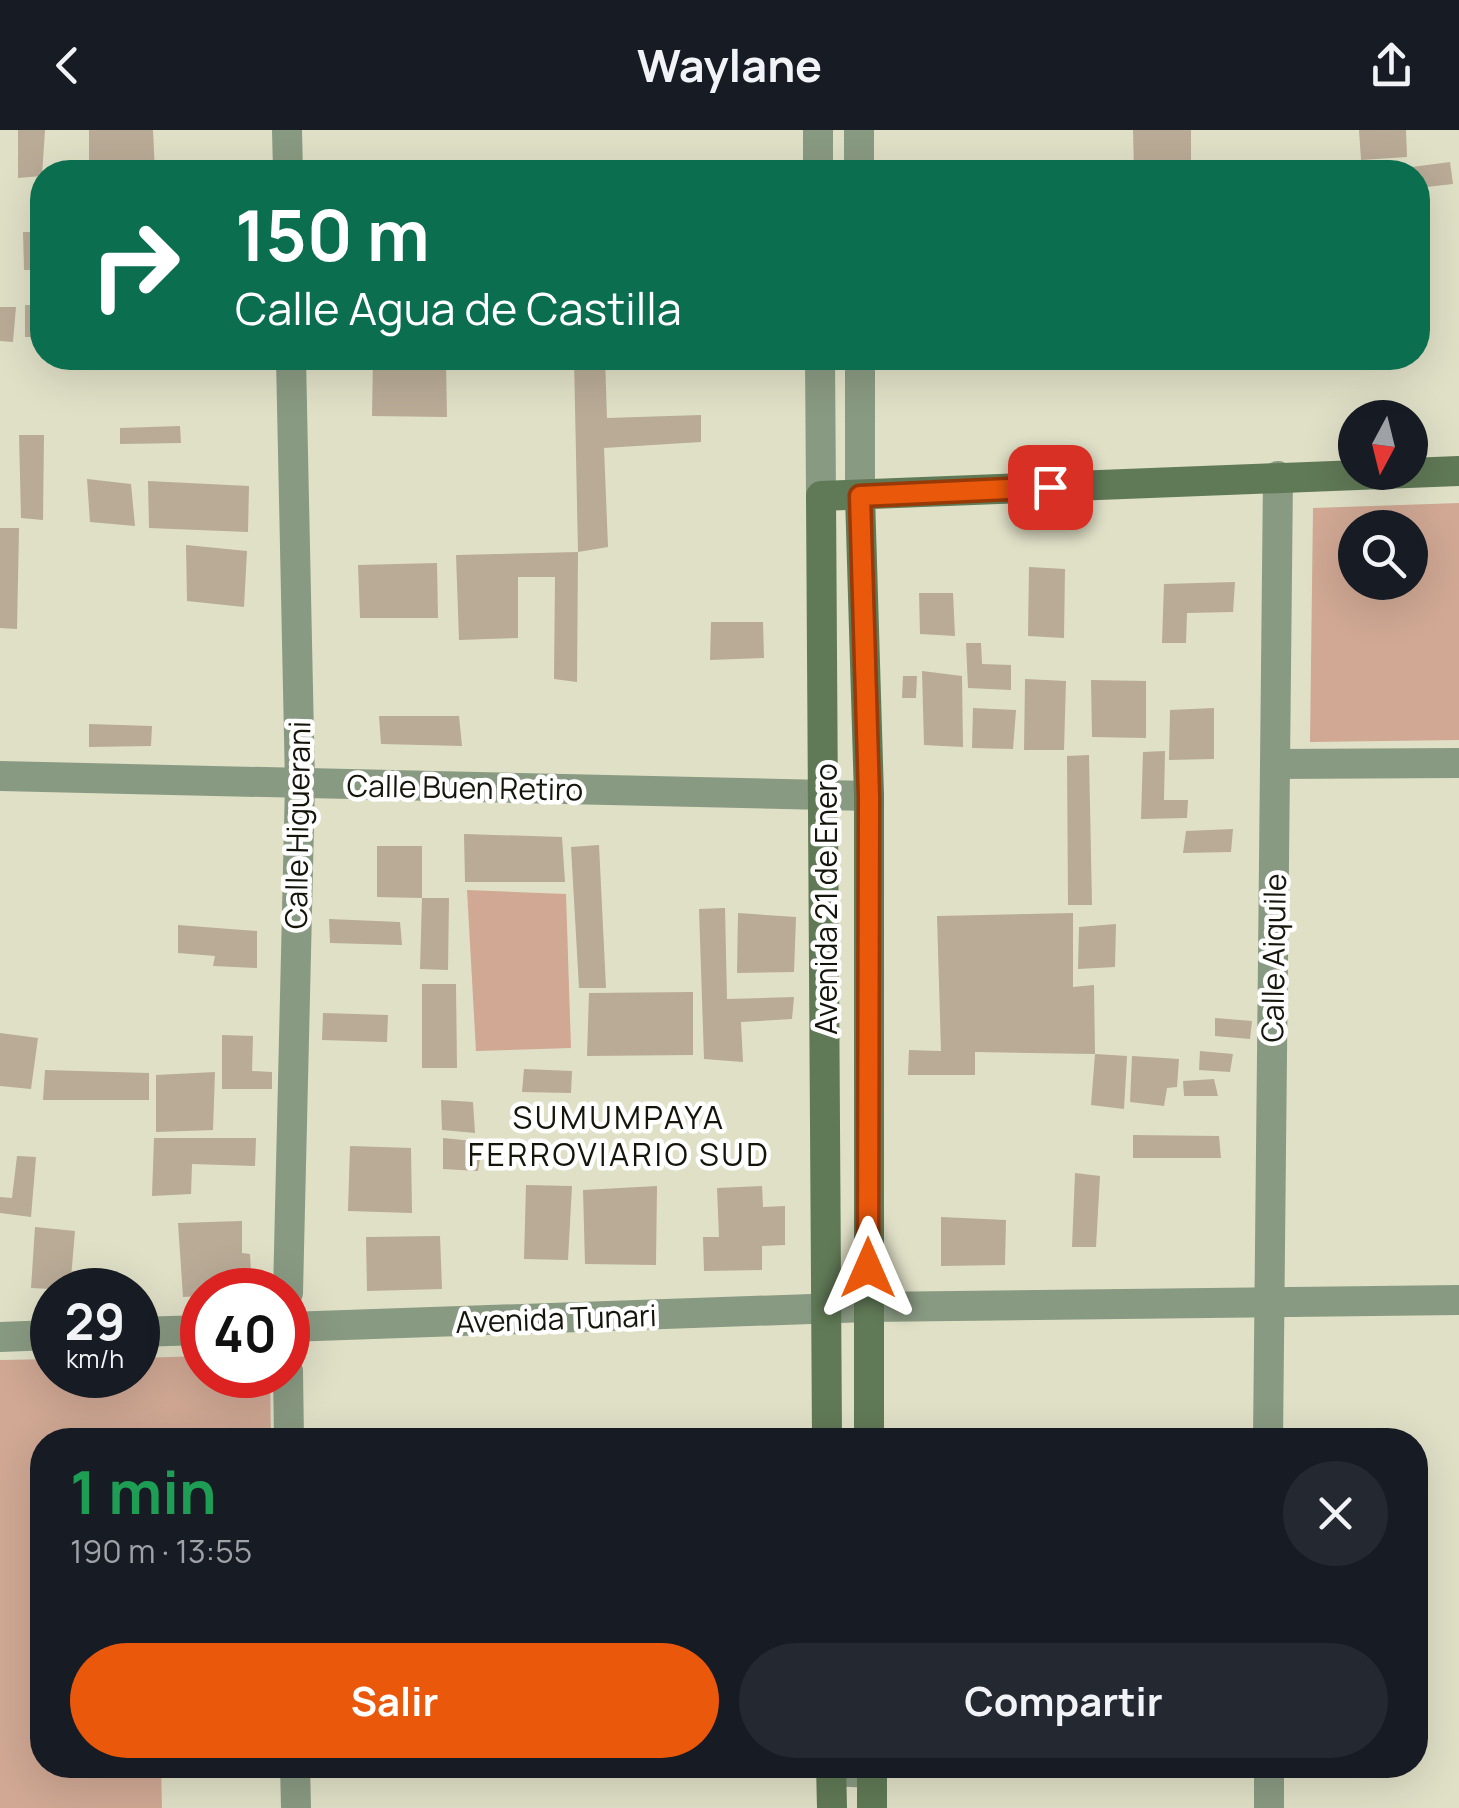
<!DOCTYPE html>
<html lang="es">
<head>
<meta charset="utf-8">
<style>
  body { margin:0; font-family:Manrope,sans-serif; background:#242831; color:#f1f3f6; height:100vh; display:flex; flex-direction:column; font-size:38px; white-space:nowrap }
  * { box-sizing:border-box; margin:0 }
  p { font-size:32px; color:#9ea1a6 }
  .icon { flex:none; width:55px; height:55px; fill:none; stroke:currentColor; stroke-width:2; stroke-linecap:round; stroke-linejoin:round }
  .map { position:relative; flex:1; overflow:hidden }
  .details { position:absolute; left:30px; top:1298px; width:1398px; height:350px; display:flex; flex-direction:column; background:#171b24; border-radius:40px; box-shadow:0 10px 40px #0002 }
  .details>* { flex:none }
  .hud { position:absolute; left:30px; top:30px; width:1400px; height:210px; border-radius:40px; box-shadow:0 10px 40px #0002; background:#0b6e4f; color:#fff; overflow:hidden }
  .needle { width:65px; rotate:187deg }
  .fabs { position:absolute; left:1338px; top:270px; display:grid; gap:20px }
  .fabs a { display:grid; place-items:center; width:90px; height:90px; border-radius:50%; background:#171b24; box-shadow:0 10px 40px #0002; font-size:50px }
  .speed { position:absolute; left:30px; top:1138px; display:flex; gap:20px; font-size:50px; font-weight:700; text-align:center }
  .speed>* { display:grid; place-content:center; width:130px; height:130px; border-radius:50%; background:#171b24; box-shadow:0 10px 40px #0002; line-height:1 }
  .speed small { font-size:25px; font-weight:400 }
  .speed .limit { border:15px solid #d22; background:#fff; color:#111 }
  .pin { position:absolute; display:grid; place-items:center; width:85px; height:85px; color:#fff; margin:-42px; border-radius:20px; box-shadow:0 5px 15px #0006 }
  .me { position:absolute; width:110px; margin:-55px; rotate:0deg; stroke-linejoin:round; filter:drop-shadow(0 0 8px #0008) }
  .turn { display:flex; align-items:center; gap:35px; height:210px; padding:0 40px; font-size:45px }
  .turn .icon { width:130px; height:130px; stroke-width:2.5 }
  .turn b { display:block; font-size:70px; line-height:85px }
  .round { display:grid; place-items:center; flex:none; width:105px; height:105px; border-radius:52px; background:#242831 }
  .overview { display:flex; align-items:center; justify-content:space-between; height:170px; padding:0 40px }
  h1 { font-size:60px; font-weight:700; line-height:75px; color:#1e9e55 }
  .action { display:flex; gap:20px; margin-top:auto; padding:20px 40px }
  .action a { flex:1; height:115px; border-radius:60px; background:#ea580c; color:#fff; font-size:40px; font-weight:700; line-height:115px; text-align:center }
  .action a+a { background:#242831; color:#f1f3f6 }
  header { display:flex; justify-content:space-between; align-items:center; height:130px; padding:0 40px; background:#171b24; font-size:45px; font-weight:700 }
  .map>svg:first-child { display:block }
  .green { fill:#d0a894; fill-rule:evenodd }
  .building { fill:#b9ab96 }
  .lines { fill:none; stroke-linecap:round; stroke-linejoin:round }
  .street { stroke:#899a82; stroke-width:30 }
  .secondary { stroke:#607956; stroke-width:30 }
  .route-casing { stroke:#983908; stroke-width:25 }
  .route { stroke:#ea580c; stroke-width:18 }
  .labels { text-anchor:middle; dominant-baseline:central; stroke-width:9; stroke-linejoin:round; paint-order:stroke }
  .street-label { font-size:30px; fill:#15150c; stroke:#fff }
  .neighbourhood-label { font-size:32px; letter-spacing:2.5px; fill:#15150c; stroke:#fff }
</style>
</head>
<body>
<header><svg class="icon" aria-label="back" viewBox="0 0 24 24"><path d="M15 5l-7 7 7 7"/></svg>Waylane<svg class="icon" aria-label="share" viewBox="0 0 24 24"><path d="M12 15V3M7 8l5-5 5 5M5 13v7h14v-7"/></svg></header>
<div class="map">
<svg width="1459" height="1678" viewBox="0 0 1459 1678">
  <rect width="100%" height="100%" fill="#e0e0c7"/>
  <g class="green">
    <path d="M 1459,373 L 1459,610 L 1310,612 L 1313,378 ZM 1355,398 L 1410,398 L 1410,452 L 1355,452 Z"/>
    <polygon points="467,760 566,764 571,918 476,921"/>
    <polygon points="202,1226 202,1245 270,1245 271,1310 42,1310 42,1635 161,1635 162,1678 0,1678 0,1230 52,1229 52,1245 138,1245 138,1228"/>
  </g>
  <g class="building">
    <polygon points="18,0 45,0 42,46 18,48"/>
    <polygon points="89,0 153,0 155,42 89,42"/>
    <polygon points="1133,0 1191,0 1191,42 1134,42"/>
    <polygon points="1359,0 1406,0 1407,27 1361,30"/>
    <polygon points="1450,32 1453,54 1418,58 1418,42 1374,42"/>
    <polygon points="23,102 42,102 42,140 24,140"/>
    <rect x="25" y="175" width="17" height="32"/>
    <polygon points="0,177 16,177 13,212 0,211"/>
    <polygon points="373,228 415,228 415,237 446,232 447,287 372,286"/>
    <polygon points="574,228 605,228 607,288 701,285 701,312 604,318 608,417 578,422"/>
    <polygon points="932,228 1024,228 1025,238 933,240"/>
    <polygon points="180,296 181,313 120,314 120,298"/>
    <polygon points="19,305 44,305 43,390 21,388"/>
    <polygon points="87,349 131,354 135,396 90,392"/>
    <polygon points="148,351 249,356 248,402 149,398"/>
    <polygon points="0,398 19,398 17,499 0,498"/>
    <polygon points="186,415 247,421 244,477 187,471"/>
    <polygon points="578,422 577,552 554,549 555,447 518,447 518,508 459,510 456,425"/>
    <polygon points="437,433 438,488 360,488 358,435"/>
    <polygon points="1029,437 1065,439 1064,508 1028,506"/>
    <polygon points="1235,452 1233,482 1187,483 1186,513 1162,513 1164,454"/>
    <polygon points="919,463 953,463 955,506 920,504"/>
    <polygon points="711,492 763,492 764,528 710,530"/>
    <polygon points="966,513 981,513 982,534 1011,535 1011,560 968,558"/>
    <polygon points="922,541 962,546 963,617 924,615"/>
    <polygon points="903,546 917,546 916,568 902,568"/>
    <polygon points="1025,549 1066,551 1064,620 1024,620"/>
    <polygon points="1091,550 1146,551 1146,608 1092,607"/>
    <polygon points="973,578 1016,580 1013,619 972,618"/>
    <polygon points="1214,578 1214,629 1169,630 1170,580"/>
    <polygon points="379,586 459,586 462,616 381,614"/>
    <polygon points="89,594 152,596 151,616 89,617"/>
    <polygon points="1165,621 1164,670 1188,670 1187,688 1141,689 1143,622"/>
    <polygon points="1089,625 1092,775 1068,775 1067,626"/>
    <polygon points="1233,699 1231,722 1183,723 1186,701"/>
    <polygon points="464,704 562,707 565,752 465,752"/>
    <polygon points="599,715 606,858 579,858 571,717"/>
    <polygon points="377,716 422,716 422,768 449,768 448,840 420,839 422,768 377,767"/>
    <polygon points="725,778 727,869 794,867 792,889 741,892 743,932 704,929 699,779"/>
    <polygon points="738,783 796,787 794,842 737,843"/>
    <polygon points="1073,783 1073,857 1094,855 1095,924 975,922 975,945 908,945 909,920 941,921 937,786"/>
    <polygon points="329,789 400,792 402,815 330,813"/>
    <polygon points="1116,794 1115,837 1078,839 1079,797"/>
    <polygon points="178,795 257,801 257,838 213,836 215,826 178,823"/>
    <polygon points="422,854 456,854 457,938 422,938"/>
    <polygon points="693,862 693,925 587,926 589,863"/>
    <polygon points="323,883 388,885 387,912 322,910"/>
    <polygon points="1215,888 1252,891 1250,909 1215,906"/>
    <polygon points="0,903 38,908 31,959 0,956"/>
    <polygon points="222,905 253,906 252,941 272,942 272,959 222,959"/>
    <polygon points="1200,921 1233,924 1230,942 1199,940"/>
    <polygon points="1095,924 1127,926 1124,979 1091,975"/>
    <polygon points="1132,926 1179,929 1177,957 1167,958 1164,976 1130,972"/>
    <polygon points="524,939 572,941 571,963 522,962"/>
    <polygon points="45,940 149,943 149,970 43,970"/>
    <polygon points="215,942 213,1000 156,1002 156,945"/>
    <polygon points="1214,949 1218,966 1184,966 1183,951"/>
    <polygon points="441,970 473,972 475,1003 442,1000"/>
    <polygon points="1133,1005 1219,1006 1221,1028 1133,1028"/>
    <polygon points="154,1008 256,1008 255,1036 192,1034 191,1064 152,1066"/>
    <polygon points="443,1008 483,1012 478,1041 443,1039"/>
    <polygon points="350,1016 411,1018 412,1083 348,1081"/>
    <polygon points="17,1026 36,1027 31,1087 0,1083 0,1067 12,1068"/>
    <polygon points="1075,1043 1100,1046 1096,1117 1072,1117"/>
    <polygon points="526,1055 572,1056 568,1130 524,1129"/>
    <polygon points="657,1056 656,1135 585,1134 583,1060"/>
    <polygon points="762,1056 763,1077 785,1076 785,1115 762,1116 762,1140 704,1141 703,1107 719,1107 717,1058"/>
    <polygon points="941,1087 1006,1090 1005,1135 941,1136"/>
    <polygon points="242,1091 242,1123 250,1124 252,1160 202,1160 202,1166 183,1167 178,1093"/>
    <polygon points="35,1097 75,1101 70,1160 31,1158"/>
    <polygon points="440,1106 442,1159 367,1161 366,1107"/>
  </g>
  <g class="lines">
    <g class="street">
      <polyline points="287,0 288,42"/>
      <polyline points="818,0 818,42"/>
      <polyline points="859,0 859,42"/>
      <polyline points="820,228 821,366"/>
      <polyline points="860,228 860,366"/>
      <polyline points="1275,634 1459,633"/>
      <polyline points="0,646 869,666"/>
      <polyline points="288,1163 300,654 291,228"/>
      <polyline points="288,1197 868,1177 1459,1170"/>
      <polyline points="138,1202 202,1200"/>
      <polyline points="0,1207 52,1205"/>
      <polyline points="288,1241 289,1310"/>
      <polyline points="1268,1310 1278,346"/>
      <polyline points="295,1635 296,1678"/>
      <polyline points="1269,1635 1269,1678"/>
      <polyline points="831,1641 872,1643"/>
    </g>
    <g class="secondary">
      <polyline points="860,366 869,666 869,1310"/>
      <polyline points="827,1310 821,366 1459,341"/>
      <polyline points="831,1635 832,1678"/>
      <polyline points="872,1635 872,1678"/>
    </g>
  </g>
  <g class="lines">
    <defs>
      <polyline id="route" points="868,1138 869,666 860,366 1050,357"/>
    </defs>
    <use href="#route" class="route-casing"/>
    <use href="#route" class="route"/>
  </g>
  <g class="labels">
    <g class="street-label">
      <text transform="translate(465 657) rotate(1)">Calle Buen Retiro</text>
      <text transform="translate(297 695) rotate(-89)">Calle Higuerani</text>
      <text transform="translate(825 769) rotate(-90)">Avenida 21 de Enero</text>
      <text transform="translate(1273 828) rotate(-89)">Calle Aiquile</text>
      <text transform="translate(556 1188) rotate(-2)">Avenida Tunari</text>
    </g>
    <g class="neighbourhood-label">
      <text x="619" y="987">SUMUMPAYA<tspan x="619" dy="37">FERROVIARIO SUD</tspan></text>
    </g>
  </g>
</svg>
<div class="fabs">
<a><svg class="needle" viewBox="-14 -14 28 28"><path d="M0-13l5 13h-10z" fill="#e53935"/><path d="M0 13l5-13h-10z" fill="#9ea1a6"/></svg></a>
<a><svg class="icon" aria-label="search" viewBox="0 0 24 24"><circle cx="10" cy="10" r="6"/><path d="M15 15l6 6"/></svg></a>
</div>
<div class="speed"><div>29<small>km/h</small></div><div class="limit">40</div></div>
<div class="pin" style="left:1050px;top:357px;background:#d93025"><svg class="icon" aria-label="arrive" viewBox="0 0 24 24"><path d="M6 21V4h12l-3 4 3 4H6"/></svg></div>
<svg class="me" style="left:868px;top:1138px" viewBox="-20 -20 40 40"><path d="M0-17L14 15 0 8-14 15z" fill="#ea580c" stroke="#fff" stroke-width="4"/></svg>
<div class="hud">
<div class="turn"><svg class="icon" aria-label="right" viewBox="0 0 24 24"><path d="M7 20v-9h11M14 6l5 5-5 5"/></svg><div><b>150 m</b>Calle Agua de Castilla</div></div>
</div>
<section class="details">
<div class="overview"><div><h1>1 min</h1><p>190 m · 13:55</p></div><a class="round"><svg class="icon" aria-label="close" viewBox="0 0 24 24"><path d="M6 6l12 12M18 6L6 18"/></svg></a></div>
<div class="action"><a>Salir</a><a>Compartir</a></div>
</section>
</div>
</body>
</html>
